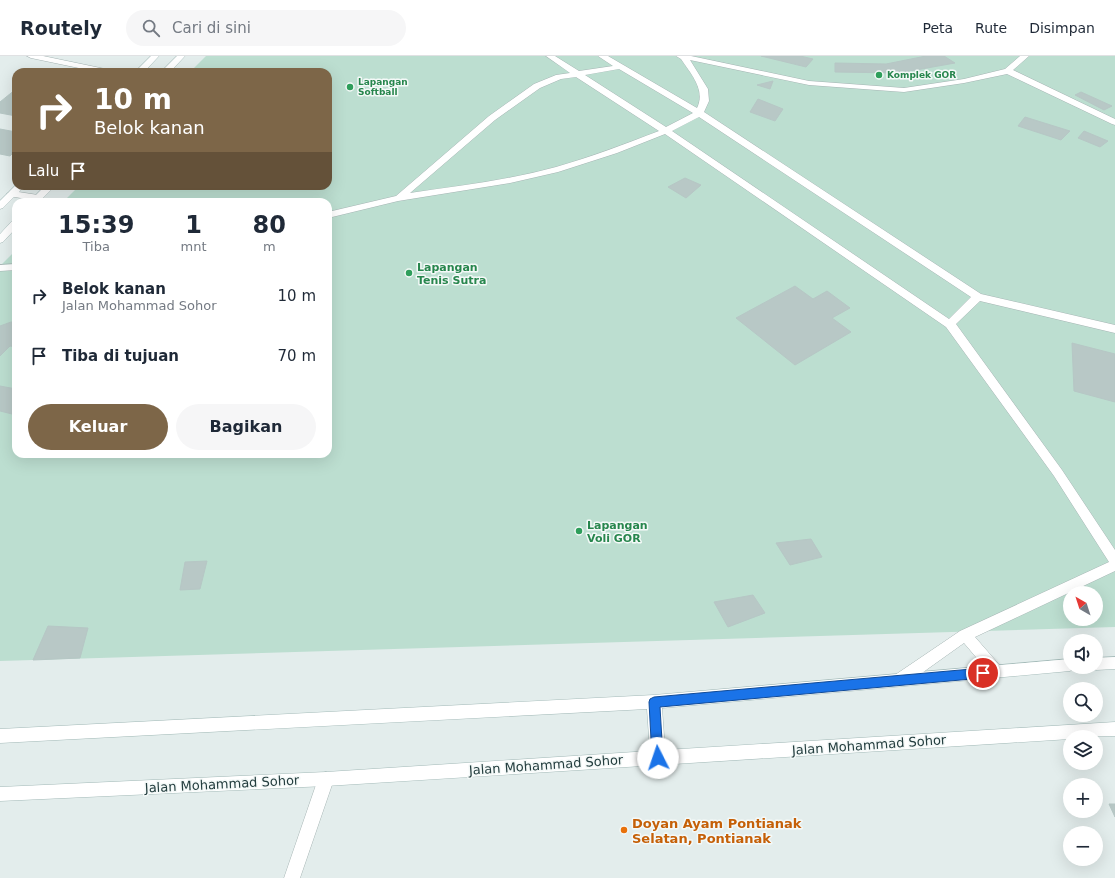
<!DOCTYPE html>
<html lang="id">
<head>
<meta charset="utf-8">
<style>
  body { margin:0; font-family:"DejaVu Sans",sans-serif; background:#f6f6f7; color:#1f2937; height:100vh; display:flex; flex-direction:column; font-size:15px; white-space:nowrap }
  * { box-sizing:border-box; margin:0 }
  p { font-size:13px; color:#747a83 }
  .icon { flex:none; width:22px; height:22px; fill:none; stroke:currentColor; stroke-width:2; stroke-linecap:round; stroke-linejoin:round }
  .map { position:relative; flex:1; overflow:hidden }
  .side { position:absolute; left:12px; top:142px; width:320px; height:260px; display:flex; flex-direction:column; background:#fff; border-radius:12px; box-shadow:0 4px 16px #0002 }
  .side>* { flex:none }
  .hud { position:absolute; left:12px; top:12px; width:320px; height:122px; border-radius:12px; box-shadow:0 4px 16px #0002; background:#7d6648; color:#fff; overflow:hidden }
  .needle { width:26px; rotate:321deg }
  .controls { position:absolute; left:1063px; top:530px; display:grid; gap:8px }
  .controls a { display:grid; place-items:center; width:40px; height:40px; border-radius:50%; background:#fff; box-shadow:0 4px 16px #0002; font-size:20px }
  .pin { position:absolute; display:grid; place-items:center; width:34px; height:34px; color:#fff; margin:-17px; border:2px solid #fff; border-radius:50%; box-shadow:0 1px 4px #0007 }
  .me { position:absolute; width:44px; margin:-22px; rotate:356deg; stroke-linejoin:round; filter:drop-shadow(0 0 3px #0008) }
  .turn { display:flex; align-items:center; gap:14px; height:84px; padding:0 16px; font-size:18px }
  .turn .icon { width:52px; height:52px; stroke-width:2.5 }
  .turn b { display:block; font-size:28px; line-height:34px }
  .then { display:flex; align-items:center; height:38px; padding:0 16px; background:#0003; gap:8px; font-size:15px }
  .eta { display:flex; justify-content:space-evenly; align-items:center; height:68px; text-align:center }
  .eta b { font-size:24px; font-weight:700; line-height:28px }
  .cta { display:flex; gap:8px; margin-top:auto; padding:8px 16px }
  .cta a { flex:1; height:46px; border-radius:24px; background:#7d6648; color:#fff; font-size:16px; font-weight:700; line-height:46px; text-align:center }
  .cta a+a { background:#f6f6f7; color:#1f2937 }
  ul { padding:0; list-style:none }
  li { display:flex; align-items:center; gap:12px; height:60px; padding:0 16px }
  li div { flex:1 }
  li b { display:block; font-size:15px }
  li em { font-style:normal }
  header { display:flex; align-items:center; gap:24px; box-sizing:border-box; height:56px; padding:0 20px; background:#fff; border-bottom:1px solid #e0e1e3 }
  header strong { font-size:19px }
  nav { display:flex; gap:22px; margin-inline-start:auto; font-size:14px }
  .search { width:280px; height:36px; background:#f6f6f7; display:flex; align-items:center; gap:10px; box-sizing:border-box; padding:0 14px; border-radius:22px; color:#747a83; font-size:15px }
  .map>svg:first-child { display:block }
  .green { fill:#bcded0; fill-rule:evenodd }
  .building { fill:#b8c8c6; stroke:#b6c7c5 }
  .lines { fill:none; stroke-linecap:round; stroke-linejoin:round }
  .lane-casing { stroke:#a6b5b4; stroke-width:1 }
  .street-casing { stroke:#a6b5b4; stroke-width:1 }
  .secondary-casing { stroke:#a2b9b7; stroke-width:1 }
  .lane { fill:#fff; fill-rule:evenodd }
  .street { fill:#fff; fill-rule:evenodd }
  .secondary { fill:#fff; fill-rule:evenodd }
  .route { fill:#1a73e8; stroke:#114b97 }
  .leisure-dot { fill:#2e9e5b; stroke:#f4f9f8; stroke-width:1.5 }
  .food-dot { fill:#e8710a; stroke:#f4f9f8; stroke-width:1.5 }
  .labels { text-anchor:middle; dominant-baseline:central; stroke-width:3; stroke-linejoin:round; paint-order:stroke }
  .far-leisure-label { font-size:9px; font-weight:bold; fill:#27864d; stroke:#f4f9f8; text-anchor:start }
  .leisure-label { font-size:11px; font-weight:bold; fill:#27864d; stroke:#f4f9f8; text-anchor:start }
  .near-street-label { font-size:13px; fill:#233d3e; stroke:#f4f9f8 }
  .near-food-label { font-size:13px; font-weight:bold; fill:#c56008; stroke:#f4f9f8; text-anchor:start }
</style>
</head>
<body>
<header>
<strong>Routely</strong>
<div class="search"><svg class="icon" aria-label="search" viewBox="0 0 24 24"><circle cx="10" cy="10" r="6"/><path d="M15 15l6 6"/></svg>Cari di sini</div>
<nav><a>Peta</a><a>Rute</a><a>Disimpan</a></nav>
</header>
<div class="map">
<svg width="1115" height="822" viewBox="0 0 1115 822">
  <rect width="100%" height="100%" fill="#e3edec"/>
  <path class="green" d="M 206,0 L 1115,0 L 1115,571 L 0,605 L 0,210 L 16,194 L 16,398 L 328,398 L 328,146 L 63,146 L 79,130 L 328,130 L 328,16 L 190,16 ZM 1070,537 L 1096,537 L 1096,563 L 1070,563 Z"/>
  <g class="building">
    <polygon points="761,0 800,0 813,3 806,11"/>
    <polygon points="926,0 944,0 955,7 899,17 835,16 835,7 886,8"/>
    <polygon points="773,25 770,33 757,29"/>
    <polygon points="16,33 16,60 0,57 0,46"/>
    <polygon points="1081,36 1112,50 1104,54 1075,39"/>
    <polygon points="758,43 783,53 775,65 750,56"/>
    <polygon points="1025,61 1070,75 1061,84 1018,70"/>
    <polygon points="0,73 16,76 16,80 13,83 16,84 16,94 10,100 0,98"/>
    <polygon points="1084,75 1108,85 1100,91 1078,82"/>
    <polygon points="685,122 701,129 686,142 668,131"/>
    <polygon points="795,230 813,243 827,235 850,252 832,262 851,276 795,309 736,262"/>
    <polygon points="11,266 16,267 16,291 10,290 0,300 0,270"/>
    <polygon points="1072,287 1115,298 1115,346 1074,335"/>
    <polygon points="0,330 16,333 16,359 0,355"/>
    <polygon points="811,483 822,501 790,509 776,487"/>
    <polygon points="207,505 200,533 180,534 185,506"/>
    <polygon points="753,539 765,557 728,571 714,546"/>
    <polygon points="48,570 88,572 80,602 33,604"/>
    <polygon points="1109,748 1115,748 1115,761"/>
  </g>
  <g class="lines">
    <defs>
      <g id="lane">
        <path d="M 546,0 L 555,0 L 579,15 L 613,10 L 598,0 L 608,0 L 697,52 C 706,34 691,18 681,3 L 676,0 L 691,0 L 809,25 L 904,32 L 964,23 L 1005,13 L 1020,0 L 1029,0 L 1013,14 L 1115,63 L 1115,69 L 1112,68 L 1007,18 L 964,27 L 904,36 L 809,29 L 690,4 L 708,33 L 709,45 L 704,56 L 981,238 L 1115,269 L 1115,277 L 980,245 L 956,268 L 1062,414 L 1115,494 L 1115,515 L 975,581 L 1002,612 L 1004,616 L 1002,620 L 997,622 L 992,620 L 964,587 L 905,629 L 900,630 L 895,629 L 893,624 L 895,619 L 960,575 L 1109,506 L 1054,420 L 946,271 L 665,78 L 617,97 L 558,116 L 510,127 L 398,145 L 328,162 L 328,156 L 396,140 L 489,60 L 534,28 L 556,19 L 570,17 ZM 619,13 L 693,57 L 666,71 L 585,19 ZM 576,21 L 659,75 C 625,88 591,101 556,111 C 509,124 459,130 410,137 L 495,64 L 540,32 L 561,23 ZM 699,61 L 971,241 L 949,263 L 672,75 Z"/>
        <polygon points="16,208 16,214 0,215 0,209"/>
      </g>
      <g id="street">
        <polygon points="27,0 43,0 110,14 114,16 98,16 31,2"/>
        <polygon points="12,135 38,139 43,142 38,145 9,140 7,138"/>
        <polygon points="326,716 331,718 334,723 300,822 284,822 318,723 321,718"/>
      </g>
      <g id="secondary">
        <polygon points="151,0 159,0 144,16 135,16"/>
        <polygon points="177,0 185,0 170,16 161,16"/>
        <polygon points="16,129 25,130 3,152 0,153 0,145"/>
        <polygon points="45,130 55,130 39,146 29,146"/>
        <polygon points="16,163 16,172 3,186 0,187 0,178 13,164"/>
        <polygon points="1115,601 1115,613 1096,614 1090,611 1096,611 1096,602"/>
        <polygon points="1070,603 1070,611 1076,611 1070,615 662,652 665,694 1115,666 1115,680 1070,681 1070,683 326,730 0,745 0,731 326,716 650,695 647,653 0,687 0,673 654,639"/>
      </g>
    </defs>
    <use href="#lane" class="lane-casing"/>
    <use href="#street" class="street-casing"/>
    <use href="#secondary" class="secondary-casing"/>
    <use href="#lane" class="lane"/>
    <use href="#street" class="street"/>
    <use href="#secondary" class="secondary"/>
  </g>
  <polygon class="route" points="983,612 987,613 988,617 987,620 983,622 660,651 663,702 662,706 658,707 654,706 652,702 649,646 650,643 654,641"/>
  <g class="leisure-dot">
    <circle cx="879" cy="19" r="4"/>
    <circle cx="350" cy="31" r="4"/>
    <circle cx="409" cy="217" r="4"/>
    <circle cx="579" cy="475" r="4"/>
  </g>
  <circle class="food-dot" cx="624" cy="774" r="4"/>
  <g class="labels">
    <g class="far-leisure-label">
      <text x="887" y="19">Komplek GOR</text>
      <text x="358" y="26">Lapangan<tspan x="358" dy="10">Softball</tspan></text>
    </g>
    <g class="leisure-label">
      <text x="417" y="211">Lapangan<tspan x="417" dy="13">Tenis Sutra</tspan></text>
      <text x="587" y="469">Lapangan<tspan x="587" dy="13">Voli GOR</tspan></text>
    </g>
    <g class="near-street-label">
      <text transform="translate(869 689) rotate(-4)">Jalan Mohammad Sohor</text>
      <text transform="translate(546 709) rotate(-4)">Jalan Mohammad Sohor</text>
      <text transform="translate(222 728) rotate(-3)">Jalan Mohammad Sohor</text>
    </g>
    <g class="near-food-label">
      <text x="632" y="767">Doyan Ayam Pontianak<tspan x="632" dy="15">Selatan, Pontianak</tspan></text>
    </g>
  </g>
</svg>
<div class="controls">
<a><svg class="needle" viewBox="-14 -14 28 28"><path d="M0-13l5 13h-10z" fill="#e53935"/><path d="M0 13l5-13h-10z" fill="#747a83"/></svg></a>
<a><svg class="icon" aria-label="sound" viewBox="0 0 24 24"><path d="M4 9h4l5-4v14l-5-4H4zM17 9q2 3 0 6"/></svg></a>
<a><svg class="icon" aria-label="search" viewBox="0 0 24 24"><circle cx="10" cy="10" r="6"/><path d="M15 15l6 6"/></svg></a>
<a><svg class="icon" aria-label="layers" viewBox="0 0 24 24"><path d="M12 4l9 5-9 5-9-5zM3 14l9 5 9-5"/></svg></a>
<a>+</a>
<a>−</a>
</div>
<div class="pin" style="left:983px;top:617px;background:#d93025"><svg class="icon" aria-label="arrive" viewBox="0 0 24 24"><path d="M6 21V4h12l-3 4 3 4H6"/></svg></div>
<svg class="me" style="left:658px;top:702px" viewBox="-20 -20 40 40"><circle r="19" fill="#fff"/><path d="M0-13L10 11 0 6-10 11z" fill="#1a73e8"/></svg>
<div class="hud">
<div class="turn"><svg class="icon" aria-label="right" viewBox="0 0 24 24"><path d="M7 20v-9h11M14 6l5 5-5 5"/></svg><div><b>10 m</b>Belok kanan</div></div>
<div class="then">Lalu<svg class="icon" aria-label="arrive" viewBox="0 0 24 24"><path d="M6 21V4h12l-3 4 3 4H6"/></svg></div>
</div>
<section class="side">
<div class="eta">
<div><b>15:39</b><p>Tiba</p></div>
<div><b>1</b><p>mnt</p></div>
<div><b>80</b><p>m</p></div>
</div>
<ul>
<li><svg class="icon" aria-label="right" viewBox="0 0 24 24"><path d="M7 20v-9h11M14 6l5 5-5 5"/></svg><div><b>Belok kanan</b><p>Jalan Mohammad Sohor</p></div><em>10 m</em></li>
<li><svg class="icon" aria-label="arrive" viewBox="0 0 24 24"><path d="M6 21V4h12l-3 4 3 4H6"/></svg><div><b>Tiba di tujuan</b></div><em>70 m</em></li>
</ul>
<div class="cta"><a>Keluar</a><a>Bagikan</a></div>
</section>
</div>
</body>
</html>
